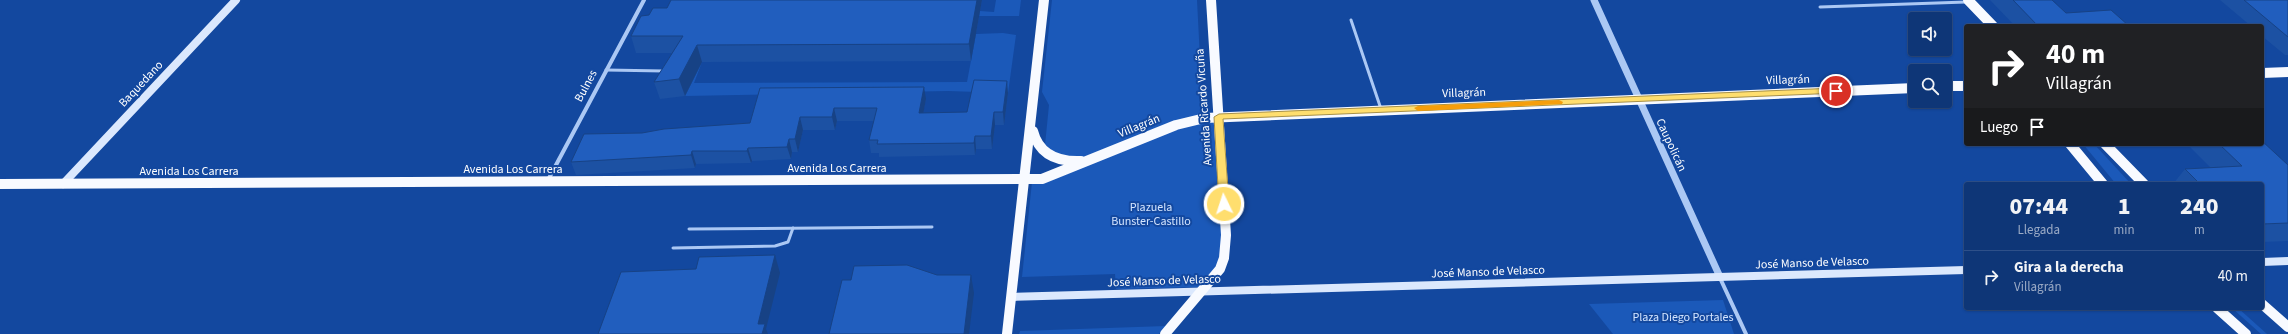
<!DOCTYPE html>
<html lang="es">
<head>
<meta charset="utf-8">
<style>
  body { margin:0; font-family:"Source Sans 3",sans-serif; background:#173e7c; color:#f1f3f6; height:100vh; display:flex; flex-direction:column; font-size:15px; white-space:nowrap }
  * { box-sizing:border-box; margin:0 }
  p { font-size:13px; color:#9babc6 }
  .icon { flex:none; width:22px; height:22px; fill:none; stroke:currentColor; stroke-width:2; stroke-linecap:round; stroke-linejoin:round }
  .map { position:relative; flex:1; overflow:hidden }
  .side { position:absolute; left:1964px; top:182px; width:300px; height:128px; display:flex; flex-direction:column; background:#0e3677; border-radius:4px; box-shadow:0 1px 3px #0004,0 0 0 1px #2e5089 }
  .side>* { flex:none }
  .banner { position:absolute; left:1964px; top:24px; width:300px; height:122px; border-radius:4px; box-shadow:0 1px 3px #0004,0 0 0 1px #2e5089; background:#202124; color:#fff; overflow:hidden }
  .controls { position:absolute; left:1908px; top:12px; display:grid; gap:8px }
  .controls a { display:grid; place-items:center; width:44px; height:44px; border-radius:4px; background:#0e3677; box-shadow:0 1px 3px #0004,0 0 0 1px #2e5089; font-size:20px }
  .pin { position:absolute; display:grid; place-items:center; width:34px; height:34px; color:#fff; margin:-17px; border:2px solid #fff; border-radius:50%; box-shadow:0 1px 4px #0007 }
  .me { position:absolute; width:44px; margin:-22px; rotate:356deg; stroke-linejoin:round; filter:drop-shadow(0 0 3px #0008) }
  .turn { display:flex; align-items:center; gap:14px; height:84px; padding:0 16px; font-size:18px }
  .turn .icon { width:52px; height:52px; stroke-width:2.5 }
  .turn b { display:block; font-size:28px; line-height:34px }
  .then { display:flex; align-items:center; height:38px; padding:0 16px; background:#0003; gap:8px; font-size:15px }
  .eta { display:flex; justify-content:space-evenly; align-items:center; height:68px; text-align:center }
  .eta b { font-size:24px; font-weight:800; line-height:28px }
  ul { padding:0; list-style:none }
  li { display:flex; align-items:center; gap:12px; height:52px; padding:0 16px; border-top:1px solid #2e5089 }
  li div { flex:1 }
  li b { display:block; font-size:15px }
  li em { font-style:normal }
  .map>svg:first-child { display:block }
  .green { fill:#1b59b9 }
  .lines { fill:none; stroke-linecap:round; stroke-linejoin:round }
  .service { stroke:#abc8f4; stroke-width:3 }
  .minor { stroke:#abc8f4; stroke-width:4 }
  .tertiary { stroke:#abc8f4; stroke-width:7 }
  .secondary { stroke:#dbe8fd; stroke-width:8 }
  .primary { stroke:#f8faff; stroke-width:10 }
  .wall { fill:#1c51a3 }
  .shaded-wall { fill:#174285 }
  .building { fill:#215ebe; stroke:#174285 }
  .route { fill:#ffde6e; stroke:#a69048 }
  .slow { fill:#f59e0b }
  .labels { text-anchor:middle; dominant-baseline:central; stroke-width:4; stroke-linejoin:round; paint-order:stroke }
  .street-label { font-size:12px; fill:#fff; stroke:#13489f }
  .park-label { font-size:12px; fill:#d3e4fe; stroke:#13489f }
</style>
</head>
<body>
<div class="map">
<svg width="2288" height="334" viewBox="0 0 2288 334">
  <rect width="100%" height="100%" fill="#13489f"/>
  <g class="green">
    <polygon points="996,0 1021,0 1019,16 979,16 980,11 994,12"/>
    <polygon points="1052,0 1197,0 1203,117 1089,158 1060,159 1045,145 1049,105 1042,92"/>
    <polygon points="1003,33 1016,35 1008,93 948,91 685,96 702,62 694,83 967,82 976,34"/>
    <polygon points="1216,121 1222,234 1220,256 1217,265 1199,287 1116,289 1115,274 1022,277 1032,182 1185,126"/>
    <polygon points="2083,144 2094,144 2131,184 2116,184"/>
    <polygon points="1723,300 1734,334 1613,334 1589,304"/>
    <polygon points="2232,308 2238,308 2267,334 2261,334"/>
    <polygon points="1166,326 1159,334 1019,334 1020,331"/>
  </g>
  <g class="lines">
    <g class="service">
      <polyline points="1820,7 1966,2"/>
      <polyline points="1351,20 1381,109"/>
      <polyline points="606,70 664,71"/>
      <polyline points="689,229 932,227"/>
      <polyline points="673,248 775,246 788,242 793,228"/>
    </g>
    <g class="minor">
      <polyline points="548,180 644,0"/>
      <polyline points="1720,278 1746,334"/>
    </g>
    <polyline class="tertiary" points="1594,0 1720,277"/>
    <g class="secondary">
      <polyline points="63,184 236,0"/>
      <polyline points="2262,262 2288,261"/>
      <polyline points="1011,297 1966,270"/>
    </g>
    <g class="primary">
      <polyline points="1968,0 1993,26"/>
      <polyline points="2262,73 2288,72"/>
      <polyline points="1945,86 1966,86"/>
      <path d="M 1033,131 C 1039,155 1058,162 1081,161"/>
      <polyline points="2070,144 2103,184"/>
      <polyline points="2105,144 2144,184"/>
      <polyline points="0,184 1042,179 1176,125 1205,118 1915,88"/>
      <polyline points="2262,304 2288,327"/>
      <polyline points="2217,308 2246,334"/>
      <polyline points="1007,334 1044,0"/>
      <polyline points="1165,334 1220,269 1224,258 1226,235 1211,0"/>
    </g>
  </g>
  <g class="wall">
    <polygon points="982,0 971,61 702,62 685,96 660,99 654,82 672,53 636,53 631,36 649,15 667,8"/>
    <polygon points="1990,0 2052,0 2066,13 2129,26 2015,26"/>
    <polygon points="2220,0 2288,0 2288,55 2285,55 2262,36 2262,26 2251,26"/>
    <polygon points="760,88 926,99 923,113 967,112 1008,93 1004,125 995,125 992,149 976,149 975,155 879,157 879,153 871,153 869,140 874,121 837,121 835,130 803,130 798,152 792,152 791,159 752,161 751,163 696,164 695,168 576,175 571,162 642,133 750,123"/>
    <polygon points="2187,144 2262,144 2288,165 2288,241 2262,242 2262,184 2173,184 2185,169 2211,168"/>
  </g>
  <g class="shaded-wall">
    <polygon points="977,0 982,0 971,61 969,44"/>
    <polygon points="697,45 702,62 685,96 679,79"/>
    <polygon points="1007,81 1008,93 1004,125 1003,112"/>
    <polygon points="924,87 926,99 921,125 919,113"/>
    <polygon points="834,108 837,121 835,130 832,117"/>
    <polygon points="994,112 995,125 992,149 991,136"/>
    <polygon points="800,117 803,130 798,152 795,139"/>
    <polygon points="975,136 976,149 975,155 974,143"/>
    <polygon points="789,139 792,152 791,159 787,147"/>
    <polygon points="748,148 752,161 751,163 747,151"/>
    <polygon points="692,151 696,164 695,168 691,155"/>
    <polygon points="775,255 780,273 766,329 768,334 761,334 758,324"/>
    <polygon points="971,275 974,293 969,334 964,334"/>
  </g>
  <g class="building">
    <polygon points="671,0 977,0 969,44 697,45 679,79 654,82 683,36 631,36 641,16 649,15 653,8 667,8"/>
    <polygon points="2013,0 2052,0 2066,13 2111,10 2129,26 2038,26"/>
    <polygon points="2244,0 2288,0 2288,37"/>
    <polygon points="974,80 1007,81 1003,112 994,112 991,136 975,136 974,143 877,144 878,140 869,140 877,108 834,108 832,117 800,117 795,139 789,139 787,147 748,148 747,151 692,151 691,155 571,162 584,134 642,133 664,129 750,123 760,88 924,87 919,113 967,112"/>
    <polygon points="2262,141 2288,165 2288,223 2262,224 2262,184 2200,184 2185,169 2242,166 2219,144 2262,144"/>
    <polygon points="775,255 758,324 765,324 762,334 598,334 621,272 696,269 699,257"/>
    <polygon points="907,265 937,275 971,275 964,334 829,334 842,280 851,280 854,266"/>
  </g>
  <polygon class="route" points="1836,88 1839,89 1839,93 1223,119 1229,204 1224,208 1219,204 1214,117 1219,114"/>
  <polygon class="slow" points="1559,100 1563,102 1562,104 1418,111 1414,108 1418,106"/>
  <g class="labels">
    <g class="street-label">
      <text transform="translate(1788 80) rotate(-2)">Villagrán</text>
      <text transform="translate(141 84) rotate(-47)">Baquedano</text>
      <text transform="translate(586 86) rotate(-62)">Bulnes</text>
      <text transform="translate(1464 93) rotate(-2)">Villagrán</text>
      <text transform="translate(1204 107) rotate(-94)">Avenida Ricardo Vicuña</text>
      <text transform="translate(1139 126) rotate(-22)">Villagrán</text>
      <text transform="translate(1671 145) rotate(65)">Caupolicán</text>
      <text x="837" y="168">Avenida Los Carrera</text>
      <text x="513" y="169">Avenida Los Carrera</text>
      <text x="189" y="171">Avenida Los Carrera</text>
      <text transform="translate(1812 263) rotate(-2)">José Manso de Velasco</text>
      <text transform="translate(1488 272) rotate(-2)">José Manso de Velasco</text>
      <text transform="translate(1164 281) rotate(-2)">José Manso de Velasco</text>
    </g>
    <g class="park-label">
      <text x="1151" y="207">Plazuela<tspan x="1151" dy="14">Bunster-Castillo</tspan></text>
      <text x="1683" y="317">Plaza Diego Portales</text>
    </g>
  </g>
</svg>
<div class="controls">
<a><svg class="icon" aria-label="sound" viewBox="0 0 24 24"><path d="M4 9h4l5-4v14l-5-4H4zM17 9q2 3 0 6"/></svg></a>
<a><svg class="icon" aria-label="search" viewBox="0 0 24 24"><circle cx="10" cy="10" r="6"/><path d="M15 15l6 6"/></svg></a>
</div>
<div class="pin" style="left:1836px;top:91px;background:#d93025"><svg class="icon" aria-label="arrive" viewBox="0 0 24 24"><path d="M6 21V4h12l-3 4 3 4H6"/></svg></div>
<svg class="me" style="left:1224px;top:204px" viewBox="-20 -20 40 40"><circle r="17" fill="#ffde6e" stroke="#fff" stroke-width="3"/><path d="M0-11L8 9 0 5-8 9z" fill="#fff"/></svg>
<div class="banner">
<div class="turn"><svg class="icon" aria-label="right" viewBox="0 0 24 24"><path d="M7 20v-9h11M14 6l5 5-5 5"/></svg><div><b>40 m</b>Villagrán</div></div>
<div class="then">Luego<svg class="icon" aria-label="arrive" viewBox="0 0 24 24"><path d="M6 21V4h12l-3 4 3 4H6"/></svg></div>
</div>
<section class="side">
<div class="eta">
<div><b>07:44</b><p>Llegada</p></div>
<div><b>1</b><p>min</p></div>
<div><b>240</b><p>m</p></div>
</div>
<ul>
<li><svg class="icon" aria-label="right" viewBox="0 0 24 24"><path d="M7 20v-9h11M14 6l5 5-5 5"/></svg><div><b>Gira a la derecha</b><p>Villagrán</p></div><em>40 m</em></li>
</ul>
</section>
</div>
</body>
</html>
